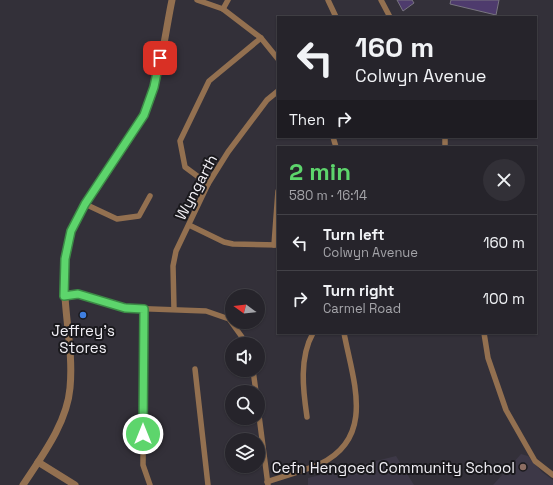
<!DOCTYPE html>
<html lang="en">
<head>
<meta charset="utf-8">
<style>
  body { margin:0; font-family:"Space Grotesk",sans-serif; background:#323037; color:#f1f3f6; height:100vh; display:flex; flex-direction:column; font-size:15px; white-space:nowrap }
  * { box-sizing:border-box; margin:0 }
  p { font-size:13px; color:#a4a4a9 }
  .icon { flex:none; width:22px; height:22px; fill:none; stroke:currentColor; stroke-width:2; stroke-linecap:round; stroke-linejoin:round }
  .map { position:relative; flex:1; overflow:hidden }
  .panel { position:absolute; left:277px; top:146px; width:260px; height:188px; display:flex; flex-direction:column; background:#26242b; border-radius:0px; box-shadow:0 1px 3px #0004,0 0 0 1px #424147 }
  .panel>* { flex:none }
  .guide { position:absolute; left:277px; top:16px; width:260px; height:122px; border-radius:0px; box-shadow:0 1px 3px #0004,0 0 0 1px #424147; background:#26242b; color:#f1f3f6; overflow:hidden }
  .needle { width:26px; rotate:285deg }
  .fabs { position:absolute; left:225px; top:289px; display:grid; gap:8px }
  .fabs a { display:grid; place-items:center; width:40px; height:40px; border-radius:50%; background:#26242b; box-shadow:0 1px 3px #0004,0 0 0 1px #424147; font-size:20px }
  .pin { position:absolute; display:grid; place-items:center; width:34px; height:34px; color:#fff; margin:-17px; border-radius:8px; box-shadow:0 2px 6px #0006 }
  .me { position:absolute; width:44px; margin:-22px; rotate:0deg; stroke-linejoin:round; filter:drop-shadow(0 0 3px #0008) }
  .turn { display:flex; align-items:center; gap:14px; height:84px; padding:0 12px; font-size:18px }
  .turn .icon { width:52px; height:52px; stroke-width:2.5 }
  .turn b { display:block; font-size:28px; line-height:34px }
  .then { display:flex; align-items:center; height:38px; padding:0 12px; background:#0003; gap:8px; font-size:15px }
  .round { display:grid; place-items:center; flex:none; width:42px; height:42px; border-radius:21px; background:#323037 }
  .overview { display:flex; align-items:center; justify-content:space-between; height:68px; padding:0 12px }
  h1 { font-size:24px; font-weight:700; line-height:30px; color:#5dd56c }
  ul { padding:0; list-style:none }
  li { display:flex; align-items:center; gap:12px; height:56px; padding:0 12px; border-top:1px solid #424147 }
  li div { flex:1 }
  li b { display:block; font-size:15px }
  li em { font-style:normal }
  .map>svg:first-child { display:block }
  .built { fill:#3d3847 }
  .building { fill:#4e3b6d; stroke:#787580 }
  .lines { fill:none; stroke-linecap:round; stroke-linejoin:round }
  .minor { stroke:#937050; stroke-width:5.5 }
  .tertiary { stroke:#937050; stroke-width:7 }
  .route-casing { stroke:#3c8a46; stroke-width:10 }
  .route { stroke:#5dd56c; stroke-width:7 }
  .shop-dot { fill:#3f7fe0; stroke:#1a191d; stroke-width:1.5 }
  .education-dot { fill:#8d6e63; stroke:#1a191d; stroke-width:1.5 }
  .labels { text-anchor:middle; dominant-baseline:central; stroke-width:4; stroke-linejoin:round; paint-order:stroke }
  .street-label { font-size:15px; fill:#f2f0f6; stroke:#1a191d }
  .poi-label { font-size:15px; fill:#f2f0f6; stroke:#1a191d }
</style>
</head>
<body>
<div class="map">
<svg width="553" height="485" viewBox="0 0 553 485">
  <rect width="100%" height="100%" fill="#333039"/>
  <g class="built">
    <polygon points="521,454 528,456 542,472 553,480 553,485 493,485"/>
    <polygon points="396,456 414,485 308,485 308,478"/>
  </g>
  <g class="building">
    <polygon points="397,0 412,0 414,3 403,11"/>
    <polygon points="451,0 499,0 496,15 450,4"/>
  </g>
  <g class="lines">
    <g class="minor">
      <polyline points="197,0 223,9 261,38 278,59"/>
      <polyline points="328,0 336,17"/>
      <polyline points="381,0 390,17"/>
      <polyline points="223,9 228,0"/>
      <polyline points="333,137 336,147"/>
      <polyline points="445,147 445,137"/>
      <polyline points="208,184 185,167 180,141 209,81 261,38"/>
      <polyline points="85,204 117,219 139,216 150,196"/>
      <polyline points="189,225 224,242 233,244 278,245"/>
      <polyline points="274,245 278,191"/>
      <polyline points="64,296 78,294 125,308 206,311 229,319 247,344"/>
      <polyline points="144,309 143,465 150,485"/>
      <polyline points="174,309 173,266 176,251 208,184 228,152 267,100 278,91"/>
      <polyline points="484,333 488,358 506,410 535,461 553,475"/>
      <polyline points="195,369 208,485"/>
      <polyline points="253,370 256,392"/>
      <polyline points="258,408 268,485"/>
      <path d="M 307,417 C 303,390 299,358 313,333"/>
      <path d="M 267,482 C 284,476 303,471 320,464 C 376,437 353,381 344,333"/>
    </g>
    <g class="tertiary">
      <polyline points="38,462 75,485"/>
      <path d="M 23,485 C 42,456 67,423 70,388 C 75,336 54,284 71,232 C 76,216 87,201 97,188 C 112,164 129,141 143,117 C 159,88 165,33 172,0"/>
    </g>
  </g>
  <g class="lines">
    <defs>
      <polyline id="route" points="143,434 144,309 125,308 78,294 64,296 65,259 71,231 85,204 144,115 154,87 160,58"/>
    </defs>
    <use href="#route" class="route-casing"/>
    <use href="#route" class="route"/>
  </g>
  <circle class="shop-dot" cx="83" cy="315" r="4"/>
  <circle class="education-dot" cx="523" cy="467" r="4"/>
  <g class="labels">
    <g class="street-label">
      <text transform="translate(196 187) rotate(-62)">Wyngarth</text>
    </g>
    <g class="poi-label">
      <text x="83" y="330">Jeffrey's<tspan x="83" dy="17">Stores</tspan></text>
      <text x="515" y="467" text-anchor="end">Cefn Hengoed Community School</text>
    </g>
  </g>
</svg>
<div class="fabs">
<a><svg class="needle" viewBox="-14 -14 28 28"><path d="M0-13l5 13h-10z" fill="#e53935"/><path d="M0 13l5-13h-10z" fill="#a4a4a9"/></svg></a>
<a><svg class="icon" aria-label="sound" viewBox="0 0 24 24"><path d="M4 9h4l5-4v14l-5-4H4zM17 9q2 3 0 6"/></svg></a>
<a><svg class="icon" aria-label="search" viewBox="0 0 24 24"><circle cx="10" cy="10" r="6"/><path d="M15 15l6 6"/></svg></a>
<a><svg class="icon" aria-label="layers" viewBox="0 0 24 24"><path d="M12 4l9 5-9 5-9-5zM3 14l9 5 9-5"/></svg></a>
</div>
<div class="pin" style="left:160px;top:58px;background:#d93025"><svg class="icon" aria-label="arrive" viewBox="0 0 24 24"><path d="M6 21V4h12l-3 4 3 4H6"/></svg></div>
<svg class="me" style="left:143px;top:434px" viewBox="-20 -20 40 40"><circle r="17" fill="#5dd56c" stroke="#fff" stroke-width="3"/><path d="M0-11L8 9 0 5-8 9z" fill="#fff"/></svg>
<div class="guide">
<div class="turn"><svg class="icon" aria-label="left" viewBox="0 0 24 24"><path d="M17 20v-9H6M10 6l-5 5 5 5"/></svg><div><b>160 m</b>Colwyn Avenue</div></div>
<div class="then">Then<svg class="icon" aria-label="right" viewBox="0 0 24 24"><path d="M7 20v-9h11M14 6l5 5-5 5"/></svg></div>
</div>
<section class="panel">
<div class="overview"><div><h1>2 min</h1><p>580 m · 16:14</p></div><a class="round"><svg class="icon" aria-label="close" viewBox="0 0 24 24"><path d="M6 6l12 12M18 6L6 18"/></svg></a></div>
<ul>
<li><svg class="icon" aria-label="left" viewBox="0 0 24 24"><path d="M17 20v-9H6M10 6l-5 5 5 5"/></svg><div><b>Turn left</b><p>Colwyn Avenue</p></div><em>160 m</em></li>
<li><svg class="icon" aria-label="right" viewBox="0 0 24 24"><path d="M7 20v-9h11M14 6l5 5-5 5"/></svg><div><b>Turn right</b><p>Carmel Road</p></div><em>100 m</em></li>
</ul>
</section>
</div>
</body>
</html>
